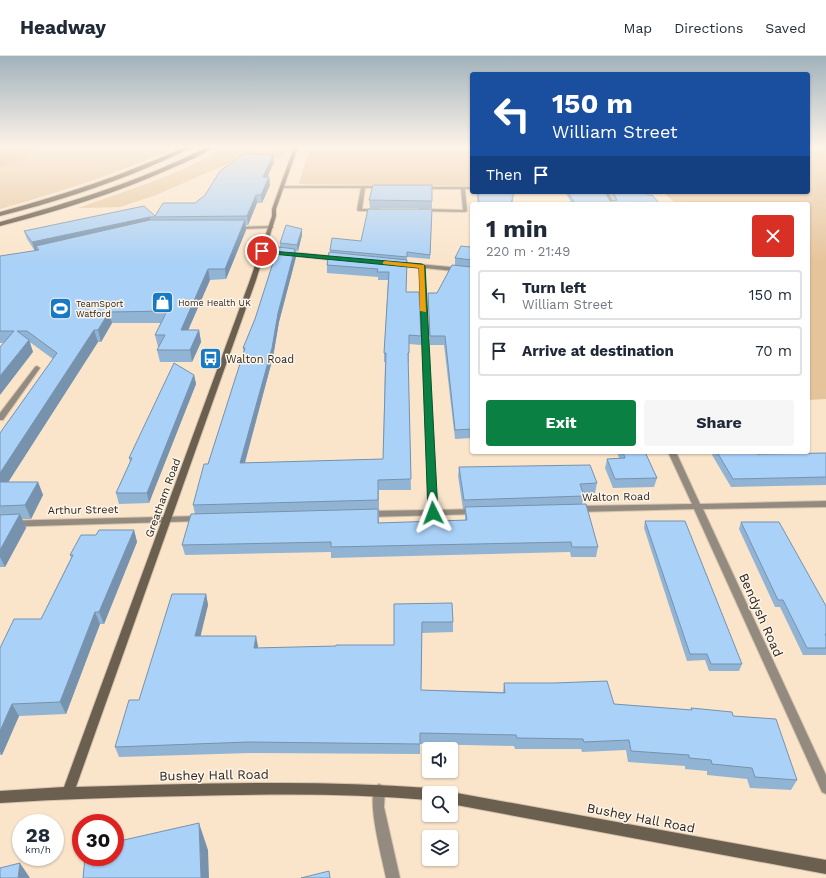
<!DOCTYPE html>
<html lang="en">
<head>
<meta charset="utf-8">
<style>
  body { margin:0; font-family:"Work Sans",sans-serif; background:#f6f6f7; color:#1f2937; height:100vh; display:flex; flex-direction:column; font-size:15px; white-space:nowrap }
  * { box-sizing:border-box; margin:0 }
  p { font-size:13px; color:#747a83 }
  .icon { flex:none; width:22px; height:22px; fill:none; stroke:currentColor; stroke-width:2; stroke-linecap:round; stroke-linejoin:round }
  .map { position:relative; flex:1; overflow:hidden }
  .sheet { position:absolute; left:470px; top:146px; width:340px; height:252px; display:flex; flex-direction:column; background:#fff; border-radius:4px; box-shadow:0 1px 3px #0004 }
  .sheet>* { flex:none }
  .hud { position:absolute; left:470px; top:16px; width:340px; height:122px; border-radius:4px; box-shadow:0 1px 3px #0004; background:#1a4fa0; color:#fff; overflow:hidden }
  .controls { position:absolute; left:422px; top:686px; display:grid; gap:8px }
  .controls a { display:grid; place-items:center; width:36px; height:36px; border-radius:4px; background:#fff; box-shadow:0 1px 3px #0004; font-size:20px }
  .speed { position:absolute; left:12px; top:758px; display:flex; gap:8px; font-size:20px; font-weight:700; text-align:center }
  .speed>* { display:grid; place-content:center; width:52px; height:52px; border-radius:50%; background:#fff; box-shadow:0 1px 3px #0004; line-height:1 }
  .speed small { font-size:10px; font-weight:400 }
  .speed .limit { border:6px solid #d22; background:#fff; color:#111 }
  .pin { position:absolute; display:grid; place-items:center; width:34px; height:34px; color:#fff; margin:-17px; border:2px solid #fff; border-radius:50%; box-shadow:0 1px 4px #0007 }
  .me { position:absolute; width:44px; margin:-22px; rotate:357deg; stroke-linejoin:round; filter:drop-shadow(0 0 3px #0008) }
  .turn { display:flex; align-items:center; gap:14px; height:84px; padding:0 16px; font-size:18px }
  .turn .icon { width:52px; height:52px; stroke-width:2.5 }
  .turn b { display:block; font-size:28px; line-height:34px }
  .then { display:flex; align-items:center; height:38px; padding:0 16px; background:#0003; gap:8px; font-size:15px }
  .round { display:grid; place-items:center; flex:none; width:42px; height:42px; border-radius:4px; background:#f6f6f7 }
  .summary { display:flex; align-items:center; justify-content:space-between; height:68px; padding:0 16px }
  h1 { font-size:24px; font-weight:700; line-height:30px }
  .cta { display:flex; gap:8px; margin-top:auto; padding:8px 16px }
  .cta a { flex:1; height:46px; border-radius:4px; background:#0b8043; color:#fff; font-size:16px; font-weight:700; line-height:46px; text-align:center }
  .cta a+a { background:#f6f6f7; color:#1f2937 }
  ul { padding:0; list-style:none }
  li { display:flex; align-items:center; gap:12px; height:50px; margin:0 8px 6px; padding:0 8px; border:2px solid #e0e1e3; border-radius:4px }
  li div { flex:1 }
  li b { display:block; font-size:15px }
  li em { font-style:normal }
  header { display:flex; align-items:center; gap:24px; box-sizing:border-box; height:56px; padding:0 20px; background:#fff; border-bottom:1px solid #e0e1e3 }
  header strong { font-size:19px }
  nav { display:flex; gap:22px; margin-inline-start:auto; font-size:14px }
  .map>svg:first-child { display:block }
  .green { fill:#e5c49b }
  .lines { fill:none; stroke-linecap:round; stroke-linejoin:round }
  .river { fill:#d8af79; fill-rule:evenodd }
  .street-casing { stroke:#d5c3ac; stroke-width:2 }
  .secondary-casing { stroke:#d5c3ac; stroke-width:2 }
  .primary-casing { stroke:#d5c3ac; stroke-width:2 }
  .street { fill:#948b80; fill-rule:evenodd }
  .secondary { fill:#6b5f4f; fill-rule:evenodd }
  .primary { fill:#4e402e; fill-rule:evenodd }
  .wall { fill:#92b4d4 }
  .shaded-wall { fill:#7792ad }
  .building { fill:#aad1f7; stroke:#7792ad }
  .route { fill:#0b8043; stroke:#07532c }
  .slow { fill:#f59e0b }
  .labels { text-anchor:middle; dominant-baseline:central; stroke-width:3; stroke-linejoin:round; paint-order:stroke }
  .far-poi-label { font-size:9px; fill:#2e261c; stroke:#fdf5ea; text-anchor:start }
  .poi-label { font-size:11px; fill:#2e261c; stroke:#fdf5ea; text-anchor:start }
  .street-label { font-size:11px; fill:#2e261c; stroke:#fdf5ea }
  .near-street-label { font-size:13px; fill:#2e261c; stroke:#fdf5ea }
</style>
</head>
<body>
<header>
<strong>Headway</strong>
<nav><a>Map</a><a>Directions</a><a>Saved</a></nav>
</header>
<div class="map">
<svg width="826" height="822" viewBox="0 0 826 822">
  <rect width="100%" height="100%" fill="#fae5cb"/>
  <g class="green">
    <path d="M 0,91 L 177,91 C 120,117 60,136 0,153 Z"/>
    <polygon points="227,91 287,91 282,102 241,102 156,139 120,151 78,152 149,127 186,112"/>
    <polygon points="310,91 472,91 472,130 299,128"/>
    <polygon points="808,91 826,91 826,343 808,344 808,148 676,148 663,136 808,136"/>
  </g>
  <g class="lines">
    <path class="river" d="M 9,91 L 36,91 C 30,101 11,108 0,111 L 0,96 Z"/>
    <defs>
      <g id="street">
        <polygon points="280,130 383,130 385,131 383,132 365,132 362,153 379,153 379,155 359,155 357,154 361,132 282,132 280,131"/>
        <polygon points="423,131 472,131 472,133 465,133 467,155 465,156 419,155 419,153 421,153 463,154 461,133 421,133 421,132"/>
        <polygon points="604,136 608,136 615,148 611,148"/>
        <polygon points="271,170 273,171 273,172 235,173 233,172 235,171"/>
        <polygon points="262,193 339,201 342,203 339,205 260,196 259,195"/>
        <polygon points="396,206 472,213 472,217 425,212 437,454 475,453 479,456 478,458 369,461 365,458 369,455 429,454 419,212 394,209 394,207"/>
        <polygon points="37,310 40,312 3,364 0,364 0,357 35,311"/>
        <polygon points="668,396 676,396 700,448 826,445 826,451 703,453 826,719 826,738 822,736 694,453 577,456 573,453 577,450 692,448"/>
        <polygon points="199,460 202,461 203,463 202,465 0,471 0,465"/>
        <path d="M 379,728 L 383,730 L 385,734 L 384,751 L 400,822 L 386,822 C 382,801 367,748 375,730 Z"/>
      </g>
      <g id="secondary">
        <path d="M 294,91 L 298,91 L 276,153 L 276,160 L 256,224 L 76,731 C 194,728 312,723 429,732 L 433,734 L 435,737 L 429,737 L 429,744 C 349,737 268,738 187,740 C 125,741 62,743 0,747 L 0,735 L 64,731 L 250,224 L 272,160 L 272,153 Z"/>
        <polygon points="451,736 826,804 826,818 451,748 451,737 449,737"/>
      </g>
      <g id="primary">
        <path d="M 184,91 L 190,91 C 179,99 164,104 151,110 C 103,131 51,147 0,160 L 0,156 C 63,139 125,119 184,91 Z"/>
        <path d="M 207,91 L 213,91 C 201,100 186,106 172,112 C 117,137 58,155 0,170 L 0,166 C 71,146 141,125 207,91 Z"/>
      </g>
    </defs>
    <use href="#street" class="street-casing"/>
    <use href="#secondary" class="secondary-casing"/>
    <use href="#primary" class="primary-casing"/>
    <use href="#street" class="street"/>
    <use href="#secondary" class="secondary"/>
    <use href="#primary" class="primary"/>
  </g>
  <g class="wall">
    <polygon points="274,106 267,121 269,121 270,129 262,147 257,147 248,169 246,169 246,174 226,223 210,224 188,274 199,274 201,286 192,306 160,306 157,294 159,291 158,291 155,279 161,267 112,267 101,286 98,286 8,426 38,426 43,439 31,463 22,463 26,472 5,511 0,511 0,377 53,303 31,287 30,287 33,296 4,287 0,287 0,200 35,195 27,183 24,175 155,160 195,147"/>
    <polygon points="432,129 432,152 370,152 369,144"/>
    <polygon points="476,136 514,136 512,148 478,148"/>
    <polygon points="565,136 605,136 610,145 614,144 610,136 646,136 648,139 660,148 572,148"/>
    <polygon points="432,153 430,203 407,201 406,236 421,280 421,289 409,288 409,306 408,306 411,434 379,434 379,467 465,464 465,453 463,453 458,420 459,411 597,427 595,437 583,437 584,440 582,448 598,491 596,501 571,501 570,496 331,502 331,496 185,499 182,489 195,458 193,449 208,408 244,297 243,292 255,263 280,192 280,187 302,173 302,179 298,195 296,195 296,201 279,266 273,301 245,407 383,403 385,306 384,306 384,297 388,224 378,224 378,221 327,217 327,209 330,197 330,194 361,185"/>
    <polygon points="472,186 472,382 455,383 444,289 430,289 428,237 437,237 455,209 455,202 470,191"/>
    <polygon points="194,319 196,328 149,447 119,448 116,437 130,406 129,402"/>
    <polygon points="617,396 645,396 657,422 654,431 613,432 605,412 607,403 619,402"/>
    <polygon points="712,396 756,396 757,398 826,397 826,429 731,431 712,399 713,398"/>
    <polygon points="645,465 742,608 739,615 709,615 705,604 687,605 644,472"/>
    <polygon points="741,466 826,550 826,599 803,599 780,551 775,551 739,473"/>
    <polygon points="134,474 137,486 104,568 100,568 66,658 19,660 2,699 0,699 0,592 41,563 71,502 70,499 96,479"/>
    <polygon points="206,538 208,549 200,580 258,590 258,592 394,589 394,548 453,566 453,576 422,577 421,634 503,636 504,627 614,648 691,654 691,652 733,660 797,724 791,734 750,732 747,723 707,719 707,715 685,713 685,710 628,706 626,694 582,696 581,693 515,693 514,690 420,688 420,698 251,697 119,701 115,691 139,644"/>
  </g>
  <g class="shaded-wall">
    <polygon points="273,99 274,106 264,129 263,121"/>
    <polygon points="269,121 270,129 262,147 261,139"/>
    <polygon points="514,136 512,148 511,148"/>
    <polygon points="256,139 257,147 248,169 247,160"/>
    <polygon points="150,161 152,170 36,190 37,194 35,195 32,186"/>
    <polygon points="245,164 246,174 226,223 225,213"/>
    <polygon points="302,173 302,179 298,195 297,189"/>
    <polygon points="295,193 296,201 279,266 273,301 242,417 240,407 278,257"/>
    <polygon points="208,213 210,224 183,286 181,274"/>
    <polygon points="109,256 112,267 101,286 98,274"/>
    <polygon points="94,274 98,286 0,439 0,417"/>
    <polygon points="199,274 201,286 192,306 190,294"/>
    <polygon points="29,284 33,296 0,339 0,320"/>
    <polygon points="194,319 196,328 149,447 147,437"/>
    <polygon points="38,426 43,439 31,463 25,449"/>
    <polygon points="20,458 26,472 5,511 0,501 0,494"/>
    <polygon points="134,474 137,486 104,568 99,556"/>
    <polygon points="206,538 208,549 198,591 195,580"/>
    <polygon points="95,556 100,568 66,658 60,646"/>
    <polygon points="256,580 258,590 256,602 254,592"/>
    <polygon points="12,648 19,660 2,699 0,696 0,675"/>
    <polygon points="199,767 208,794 209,822 201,822"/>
    <polygon points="20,807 30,822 18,822"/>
  </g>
  <g class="building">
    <polygon points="245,97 273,99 263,121 269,121 261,139 256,139 247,160 150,161 32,186 24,175 144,150 155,160 163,147 195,147 205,139 220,115"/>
    <polygon points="373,129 432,129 432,145 369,144"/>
    <polygon points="478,136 514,136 511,148 479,148"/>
    <polygon points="568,136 605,136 610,145 617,144 613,136 646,136 648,139 652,139 660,148 575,148"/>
    <polygon points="368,153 432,153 430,199 407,196 407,201 330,194 332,182 361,185"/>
    <polygon points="150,164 245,164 225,213 208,213 181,274 199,274 190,294 157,294 165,279 155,279 167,255 109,256 98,274 94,274 0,417 0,377 57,297 27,275 17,275 29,284 0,320 0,291 14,275 0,275 0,200 39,194 36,190"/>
    <polygon points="286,169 302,173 297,189 280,187"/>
    <polygon points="472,186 472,204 455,202 461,190 470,191"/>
    <polygon points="278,191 295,193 278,257 272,292 240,407 383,403 386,297 384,297 389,216 377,216 378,213 327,209 329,196 407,204 406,236 419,236 421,280 409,279 409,297 408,297 411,423 378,424 378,444 193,449 204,408 208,408 245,292 243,292 255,263"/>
    <polygon points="452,209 472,211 472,279 471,279 472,285 472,373 455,374 445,280 430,280 428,237 437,237"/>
    <polygon points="174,307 194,319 147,437 116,437 132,402 129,402"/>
    <polygon points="623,396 645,396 657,422 615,423 607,403 625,402"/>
    <polygon points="717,396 756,396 757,398 826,397 826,421 733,423"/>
    <polygon points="590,409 597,427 580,428 584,440 464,444 459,411"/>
    <polygon points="0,426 38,426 25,449 0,450"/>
    <polygon points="586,448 598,491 572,491 571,486 331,491 331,486 182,489 191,458 378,453 378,467 467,464 465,451"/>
    <polygon points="20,458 0,494 0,459"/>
    <polygon points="645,465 685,465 742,608 711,608 707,598 690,598"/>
    <polygon points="741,466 779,466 826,550 826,578 825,578 826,580 826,592 807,592 783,544 778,544"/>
    <polygon points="99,474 134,474 99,556 95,556 60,646 12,648 0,675 0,592 14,563 41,563 73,499 70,499 81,479 96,479"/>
    <polygon points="172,538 206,538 195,580 256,580 254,592 336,590 336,589 394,589 394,548 452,547 453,566 422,566 421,634 505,637 504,627 554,627 607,625 614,648 692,654 691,652 732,656 733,660 776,663 797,724 755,721 752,712 712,708 711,704 689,702 689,699 631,695 629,684 584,686 583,683 517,682 516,679 420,677 420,688 248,686 115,691 129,644 139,644"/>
    <polygon points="199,767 201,822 83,822 85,801 115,801 115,786"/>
    <polygon points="20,807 18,822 0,822 0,812"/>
    <polygon points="329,815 330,822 301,822"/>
  </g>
  <linearGradient id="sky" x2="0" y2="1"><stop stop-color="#a1b2bc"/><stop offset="0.44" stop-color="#fdf3e8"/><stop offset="1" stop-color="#fdf3e8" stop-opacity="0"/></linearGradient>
  <rect width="826" height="206" fill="url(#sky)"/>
  <polygon class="route" points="260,194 422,208 425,210 438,457 436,459 429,459 428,457 419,212 262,197 259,195"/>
  <polygon class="slow" points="385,205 424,209 426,256 420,255 419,212 383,208 383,206"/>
  <defs>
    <symbol id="shop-square" viewBox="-11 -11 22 22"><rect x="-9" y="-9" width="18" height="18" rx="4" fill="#167ac5" stroke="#fdf5ea"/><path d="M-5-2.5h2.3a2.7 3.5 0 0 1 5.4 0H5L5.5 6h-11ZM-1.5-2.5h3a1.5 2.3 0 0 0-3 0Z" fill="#fff"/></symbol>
    <symbol id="stadium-square" viewBox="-11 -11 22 22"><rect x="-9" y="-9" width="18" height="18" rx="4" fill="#167ac5" stroke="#fdf5ea"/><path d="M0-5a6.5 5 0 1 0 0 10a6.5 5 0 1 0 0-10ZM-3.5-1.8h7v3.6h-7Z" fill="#fff"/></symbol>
    <symbol id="bus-square" viewBox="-11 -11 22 22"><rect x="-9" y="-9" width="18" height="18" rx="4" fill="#167ac5" stroke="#fdf5ea"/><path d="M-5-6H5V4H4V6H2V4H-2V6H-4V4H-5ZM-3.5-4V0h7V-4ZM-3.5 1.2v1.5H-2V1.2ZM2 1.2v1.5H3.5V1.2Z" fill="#fff"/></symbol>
  </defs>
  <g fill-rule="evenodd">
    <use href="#shop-square" x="150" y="234" width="25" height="25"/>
    <use href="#stadium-square" x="48" y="240" width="25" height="25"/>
    <use href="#bus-square" x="198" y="290" width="25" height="25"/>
  </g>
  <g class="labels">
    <g class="far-poi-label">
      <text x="178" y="247">Home Health UK</text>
      <text x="76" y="248">TeamSport<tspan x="76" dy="10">Watford</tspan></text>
    </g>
    <g class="poi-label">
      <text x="226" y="303">Walton Road</text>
    </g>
    <g class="street-label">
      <text transform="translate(616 441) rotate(-1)">Walton Road</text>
      <text transform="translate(163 442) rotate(-70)">Greatham Road</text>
      <text transform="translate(83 454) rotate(-1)">Arthur Street</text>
    </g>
    <g class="near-street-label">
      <text transform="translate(761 559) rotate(66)">Bendysh Road</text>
      <text transform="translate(214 719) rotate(-1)">Bushey Hall Road</text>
      <text transform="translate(641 762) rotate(11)">Bushey Hall Road</text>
    </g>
  </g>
</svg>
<div class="controls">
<a><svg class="icon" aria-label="sound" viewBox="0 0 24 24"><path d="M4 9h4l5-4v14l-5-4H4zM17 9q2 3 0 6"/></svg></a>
<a><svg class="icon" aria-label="search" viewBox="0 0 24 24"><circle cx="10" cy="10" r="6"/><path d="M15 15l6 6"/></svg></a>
<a><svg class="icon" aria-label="layers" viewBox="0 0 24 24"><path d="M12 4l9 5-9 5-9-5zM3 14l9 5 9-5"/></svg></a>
</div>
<div class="speed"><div>28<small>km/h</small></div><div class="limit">30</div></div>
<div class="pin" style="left:262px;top:195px;background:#d93025"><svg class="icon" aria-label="arrive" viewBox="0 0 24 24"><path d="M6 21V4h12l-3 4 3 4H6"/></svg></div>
<svg class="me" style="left:433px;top:457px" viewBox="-20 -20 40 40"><path d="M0-17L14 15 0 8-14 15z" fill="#0b8043" stroke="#fff" stroke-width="4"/></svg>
<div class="hud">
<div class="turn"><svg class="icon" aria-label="left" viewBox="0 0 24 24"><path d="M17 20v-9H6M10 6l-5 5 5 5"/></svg><div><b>150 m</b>William Street</div></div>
<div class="then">Then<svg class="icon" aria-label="arrive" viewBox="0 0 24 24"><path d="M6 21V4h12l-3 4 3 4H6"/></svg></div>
</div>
<section class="sheet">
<div class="summary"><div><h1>1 min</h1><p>220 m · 21:49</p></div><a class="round" style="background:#d93025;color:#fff"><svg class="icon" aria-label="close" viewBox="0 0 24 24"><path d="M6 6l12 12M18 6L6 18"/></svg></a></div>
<ul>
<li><svg class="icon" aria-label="left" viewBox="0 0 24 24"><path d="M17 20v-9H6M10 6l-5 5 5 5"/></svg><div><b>Turn left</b><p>William Street</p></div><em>150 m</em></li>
<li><svg class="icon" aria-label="arrive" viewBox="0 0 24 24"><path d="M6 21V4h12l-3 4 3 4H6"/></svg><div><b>Arrive at destination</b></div><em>70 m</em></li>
</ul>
<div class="cta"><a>Exit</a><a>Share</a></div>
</section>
</div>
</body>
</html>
